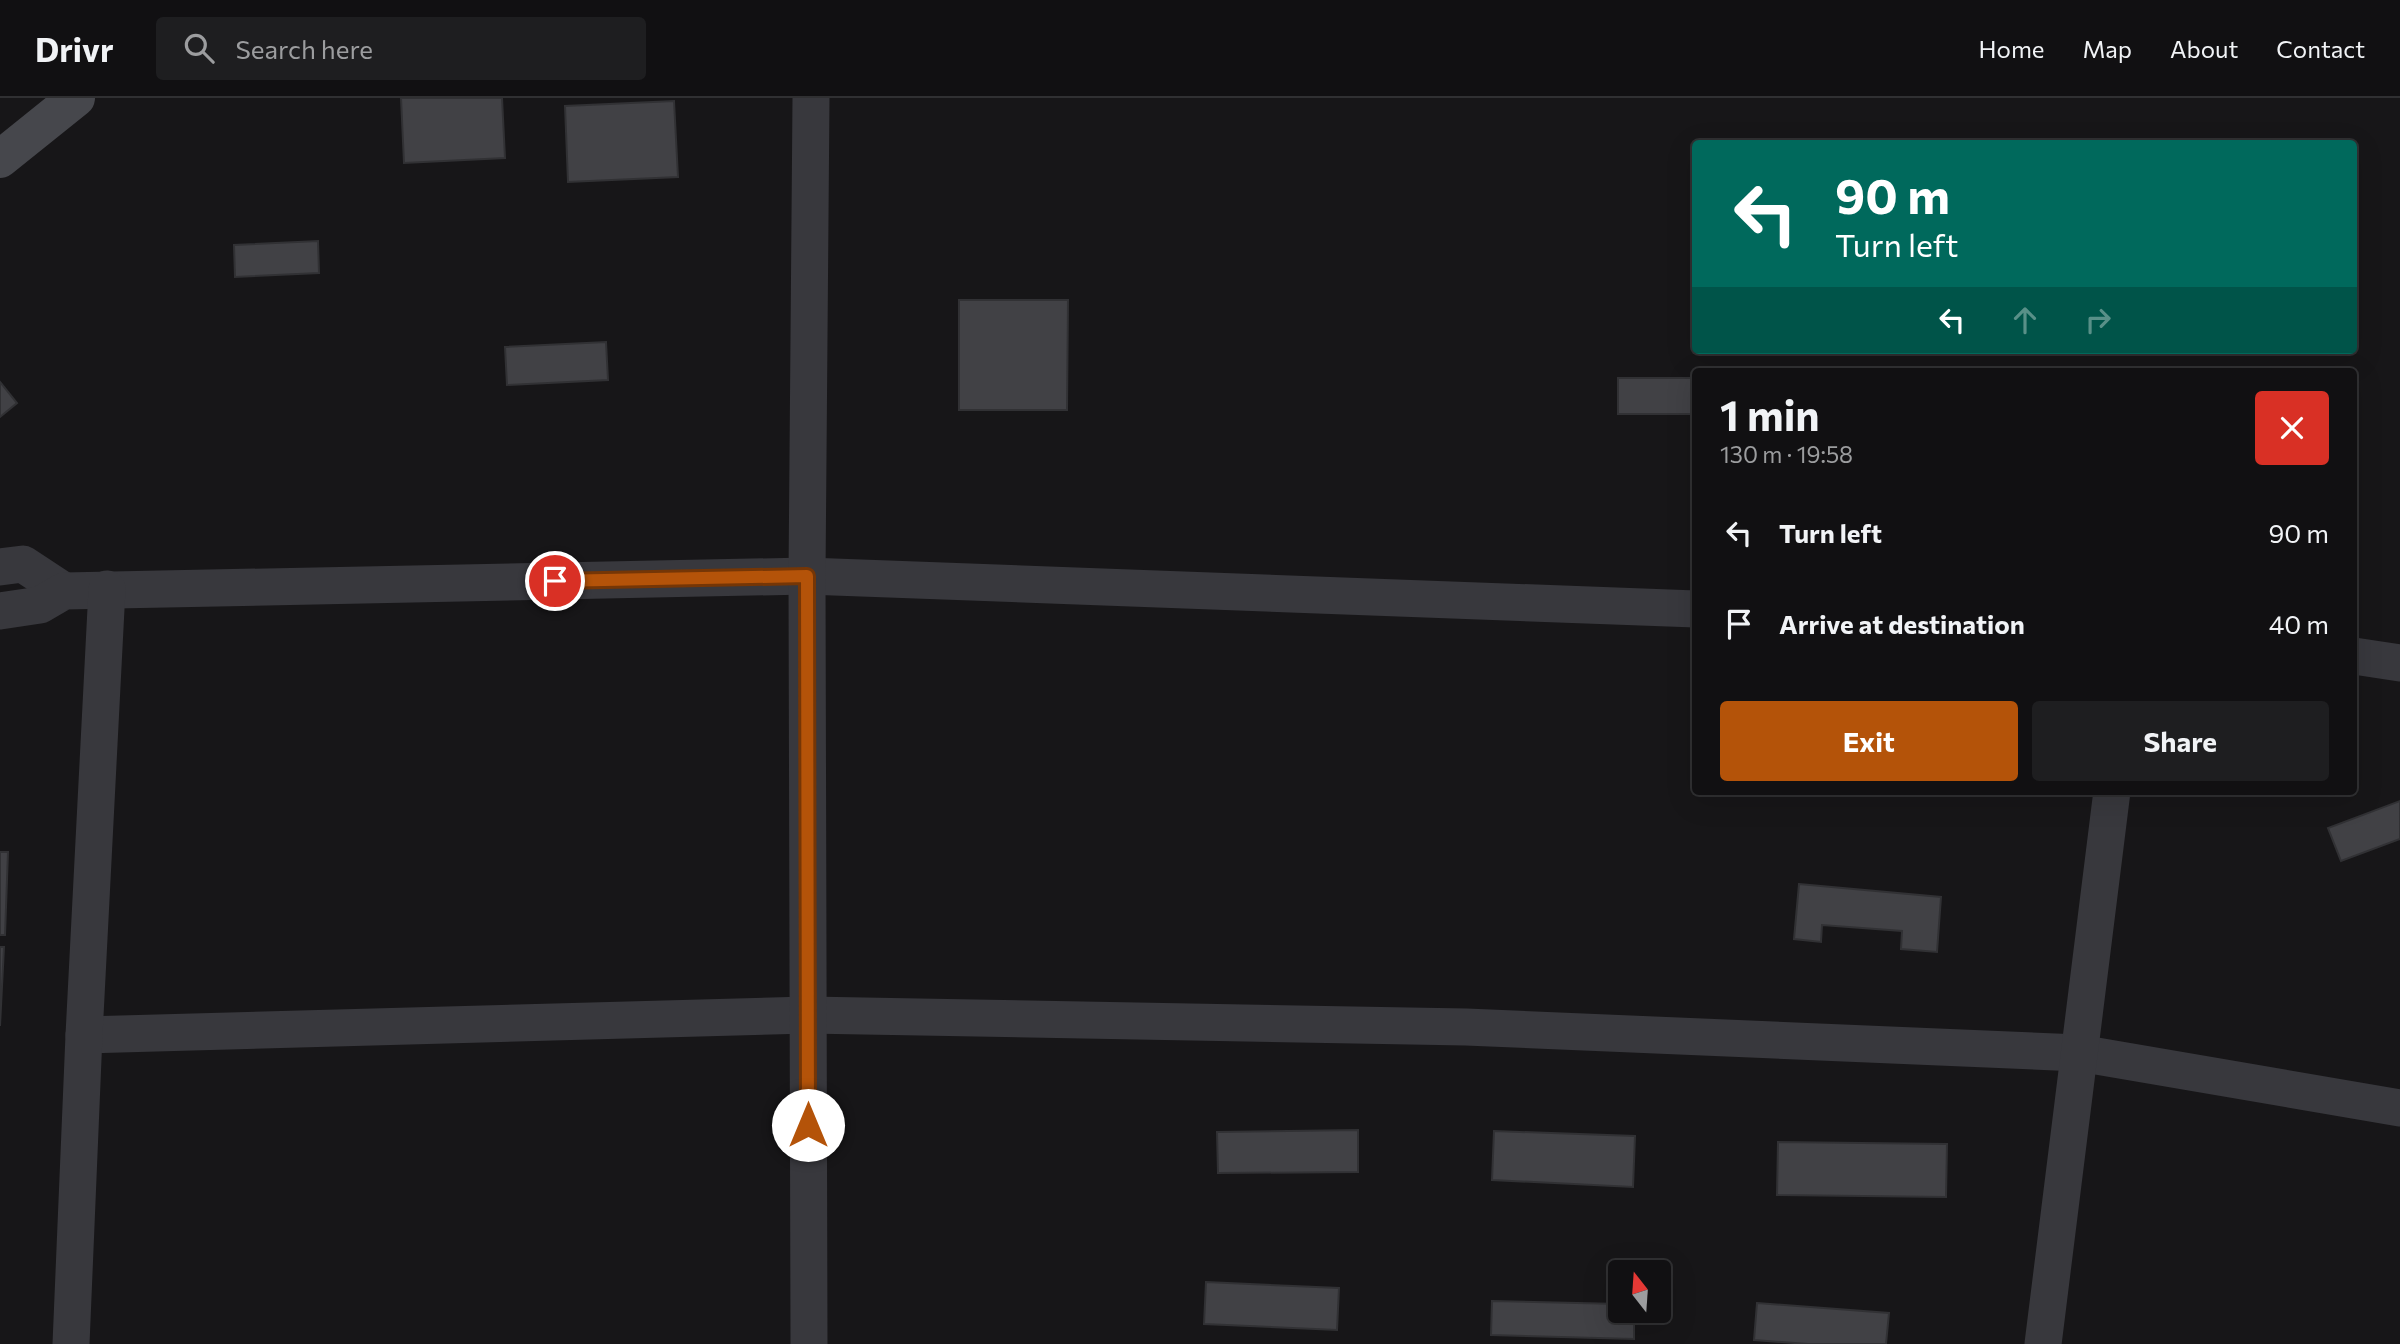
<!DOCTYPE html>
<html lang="en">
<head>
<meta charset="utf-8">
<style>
  body { margin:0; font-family:Commissioner,sans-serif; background:#1e1e20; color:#f1f3f6; height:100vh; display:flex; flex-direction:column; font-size:26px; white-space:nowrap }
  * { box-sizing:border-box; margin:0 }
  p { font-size:23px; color:#9c9d9f }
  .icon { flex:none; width:38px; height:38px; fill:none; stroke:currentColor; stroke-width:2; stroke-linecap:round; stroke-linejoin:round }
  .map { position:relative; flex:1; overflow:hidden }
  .sheet { position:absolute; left:1692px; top:270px; width:665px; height:427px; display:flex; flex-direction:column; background:#111012; border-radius:7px; box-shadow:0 7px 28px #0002,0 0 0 2px #303032 }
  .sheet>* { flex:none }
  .guide { position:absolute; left:1692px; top:42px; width:665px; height:214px; border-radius:7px; box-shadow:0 7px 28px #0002,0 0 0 2px #303032; background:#00695c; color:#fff; overflow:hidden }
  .needle { width:46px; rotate:343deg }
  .buttons { position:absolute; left:1608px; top:1162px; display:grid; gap:14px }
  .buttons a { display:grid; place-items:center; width:63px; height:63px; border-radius:7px; background:#111012; box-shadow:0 7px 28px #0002,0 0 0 2px #303032; font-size:35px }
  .pin { position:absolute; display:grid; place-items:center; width:60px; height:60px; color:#fff; margin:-30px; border:4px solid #fff; border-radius:50%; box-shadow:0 2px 7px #0007 }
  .me { position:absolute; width:77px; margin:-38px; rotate:0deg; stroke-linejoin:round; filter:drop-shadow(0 0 5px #0008) }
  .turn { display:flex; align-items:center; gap:24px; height:147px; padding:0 28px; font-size:32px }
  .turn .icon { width:91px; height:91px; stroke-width:2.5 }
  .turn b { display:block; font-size:49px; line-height:60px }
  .lanes { display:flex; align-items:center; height:66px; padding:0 28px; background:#0003; justify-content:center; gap:35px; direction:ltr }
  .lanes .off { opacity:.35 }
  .round { display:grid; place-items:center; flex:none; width:74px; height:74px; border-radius:7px; background:#1e1e20 }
  .headline { display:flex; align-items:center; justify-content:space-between; height:119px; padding:0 28px }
  h1 { font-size:42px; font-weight:700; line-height:52px }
  .primary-button { display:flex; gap:14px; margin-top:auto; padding:14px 28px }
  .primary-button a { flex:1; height:80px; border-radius:7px; background:#b45309; color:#fff; font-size:28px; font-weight:700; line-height:80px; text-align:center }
  .primary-button a+a { background:#1e1e20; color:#f1f3f6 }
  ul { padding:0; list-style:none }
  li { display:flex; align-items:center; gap:21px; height:91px; padding:0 28px }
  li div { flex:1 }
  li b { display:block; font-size:26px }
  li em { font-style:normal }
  header { display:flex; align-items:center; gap:42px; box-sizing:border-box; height:98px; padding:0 35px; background:#111012; border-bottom:2px solid #303032 }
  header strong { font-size:33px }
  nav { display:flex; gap:38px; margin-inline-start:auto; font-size:24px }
  .search { width:490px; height:63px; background:#1e1e20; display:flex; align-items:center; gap:18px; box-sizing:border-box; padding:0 24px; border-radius:7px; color:#9c9d9f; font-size:26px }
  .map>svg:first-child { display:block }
  .building { fill:#414145; stroke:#313134; stroke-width:2 }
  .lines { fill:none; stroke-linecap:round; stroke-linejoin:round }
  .street { stroke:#38383d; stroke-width:37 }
  .secondary { stroke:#46474c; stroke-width:38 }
  .route-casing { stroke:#753606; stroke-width:18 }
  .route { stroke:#b45309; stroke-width:12 }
</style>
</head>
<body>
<header>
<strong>Drivr</strong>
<div class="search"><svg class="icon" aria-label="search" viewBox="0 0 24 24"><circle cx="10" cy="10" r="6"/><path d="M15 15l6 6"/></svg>Search here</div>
<nav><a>Home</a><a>Map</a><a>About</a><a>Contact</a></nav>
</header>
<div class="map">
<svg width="2400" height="1246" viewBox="0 0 2400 1246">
  <rect width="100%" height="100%" fill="#171618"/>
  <g class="building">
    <polygon points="401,0 502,0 505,60 404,65"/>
    <polygon points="674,3 678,79 568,84 565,8"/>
    <polygon points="318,143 319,175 235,179 234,147"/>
    <polygon points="959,202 1068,202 1067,312 959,312"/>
    <polygon points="606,244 608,282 507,287 505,249"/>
    <rect x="1618" y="280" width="78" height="36"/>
    <polygon points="0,284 17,305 0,319"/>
    <polygon points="2400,703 2400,741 2341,763 2328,730"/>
    <polygon points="0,754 8,754 5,837 0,837"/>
    <polygon points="1799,786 1941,799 1937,854 1901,851 1902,833 1822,827 1821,844 1794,841"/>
    <polygon points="0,849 4,849 0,928"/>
    <polygon points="1358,1032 1358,1074 1218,1075 1217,1034"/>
    <polygon points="1494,1033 1635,1038 1633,1089 1492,1082"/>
    <polygon points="1778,1044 1947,1046 1946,1099 1777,1097"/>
    <polygon points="1206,1184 1339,1190 1337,1232 1204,1226"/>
    <polygon points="1492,1203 1620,1206 1620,1213 1634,1213 1634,1241 1491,1237"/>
    <polygon points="1757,1205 1889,1215 1886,1246 1808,1246 1754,1242"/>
  </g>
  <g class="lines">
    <g class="street">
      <polyline points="0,469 23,466 64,493"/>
      <polyline points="0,513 40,507 64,493 807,478 1696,511"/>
      <polyline points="2354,558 2400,565"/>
      <polyline points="84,937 808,917 1466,929 2079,955 2400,1010"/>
      <polyline points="71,1246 84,937 107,491"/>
      <polyline points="809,1246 807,478 811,0"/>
      <polyline points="2043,1246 2112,693"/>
    </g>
    <polyline class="secondary" points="0,61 76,0"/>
  </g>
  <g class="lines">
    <defs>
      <polyline id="route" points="555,483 807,478 808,1027"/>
    </defs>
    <use href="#route" class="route-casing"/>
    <use href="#route" class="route"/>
  </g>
</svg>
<div class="buttons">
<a><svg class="needle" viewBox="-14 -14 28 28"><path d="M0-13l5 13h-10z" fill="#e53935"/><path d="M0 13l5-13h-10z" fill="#9c9d9f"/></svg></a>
</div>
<div class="pin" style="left:555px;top:483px;background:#d93025"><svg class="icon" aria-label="arrive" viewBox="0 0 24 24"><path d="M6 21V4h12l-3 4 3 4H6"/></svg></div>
<svg class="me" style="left:808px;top:1027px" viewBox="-20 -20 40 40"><circle r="19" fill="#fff"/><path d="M0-13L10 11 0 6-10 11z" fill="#b45309"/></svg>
<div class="guide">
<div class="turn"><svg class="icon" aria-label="left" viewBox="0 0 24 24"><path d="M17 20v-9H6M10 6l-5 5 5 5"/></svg><div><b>90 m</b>Turn left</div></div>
<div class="lanes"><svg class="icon" aria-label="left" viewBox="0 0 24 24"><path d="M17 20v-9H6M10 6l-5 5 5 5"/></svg><svg class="icon off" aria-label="ahead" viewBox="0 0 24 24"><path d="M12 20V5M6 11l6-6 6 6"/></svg><svg class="icon off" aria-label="right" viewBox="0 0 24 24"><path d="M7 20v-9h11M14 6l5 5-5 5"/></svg></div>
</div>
<section class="sheet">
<div class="headline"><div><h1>1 min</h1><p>130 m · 19:58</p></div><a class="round" style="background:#d93025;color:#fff"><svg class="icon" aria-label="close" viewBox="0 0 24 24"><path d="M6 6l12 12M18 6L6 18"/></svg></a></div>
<ul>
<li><svg class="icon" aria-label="left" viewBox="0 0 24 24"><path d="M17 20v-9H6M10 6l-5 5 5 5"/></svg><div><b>Turn left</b></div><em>90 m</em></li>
<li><svg class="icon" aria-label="arrive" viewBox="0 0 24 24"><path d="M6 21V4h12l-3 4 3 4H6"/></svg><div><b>Arrive at destination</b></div><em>40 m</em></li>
</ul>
<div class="primary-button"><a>Exit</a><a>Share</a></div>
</section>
</div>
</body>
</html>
